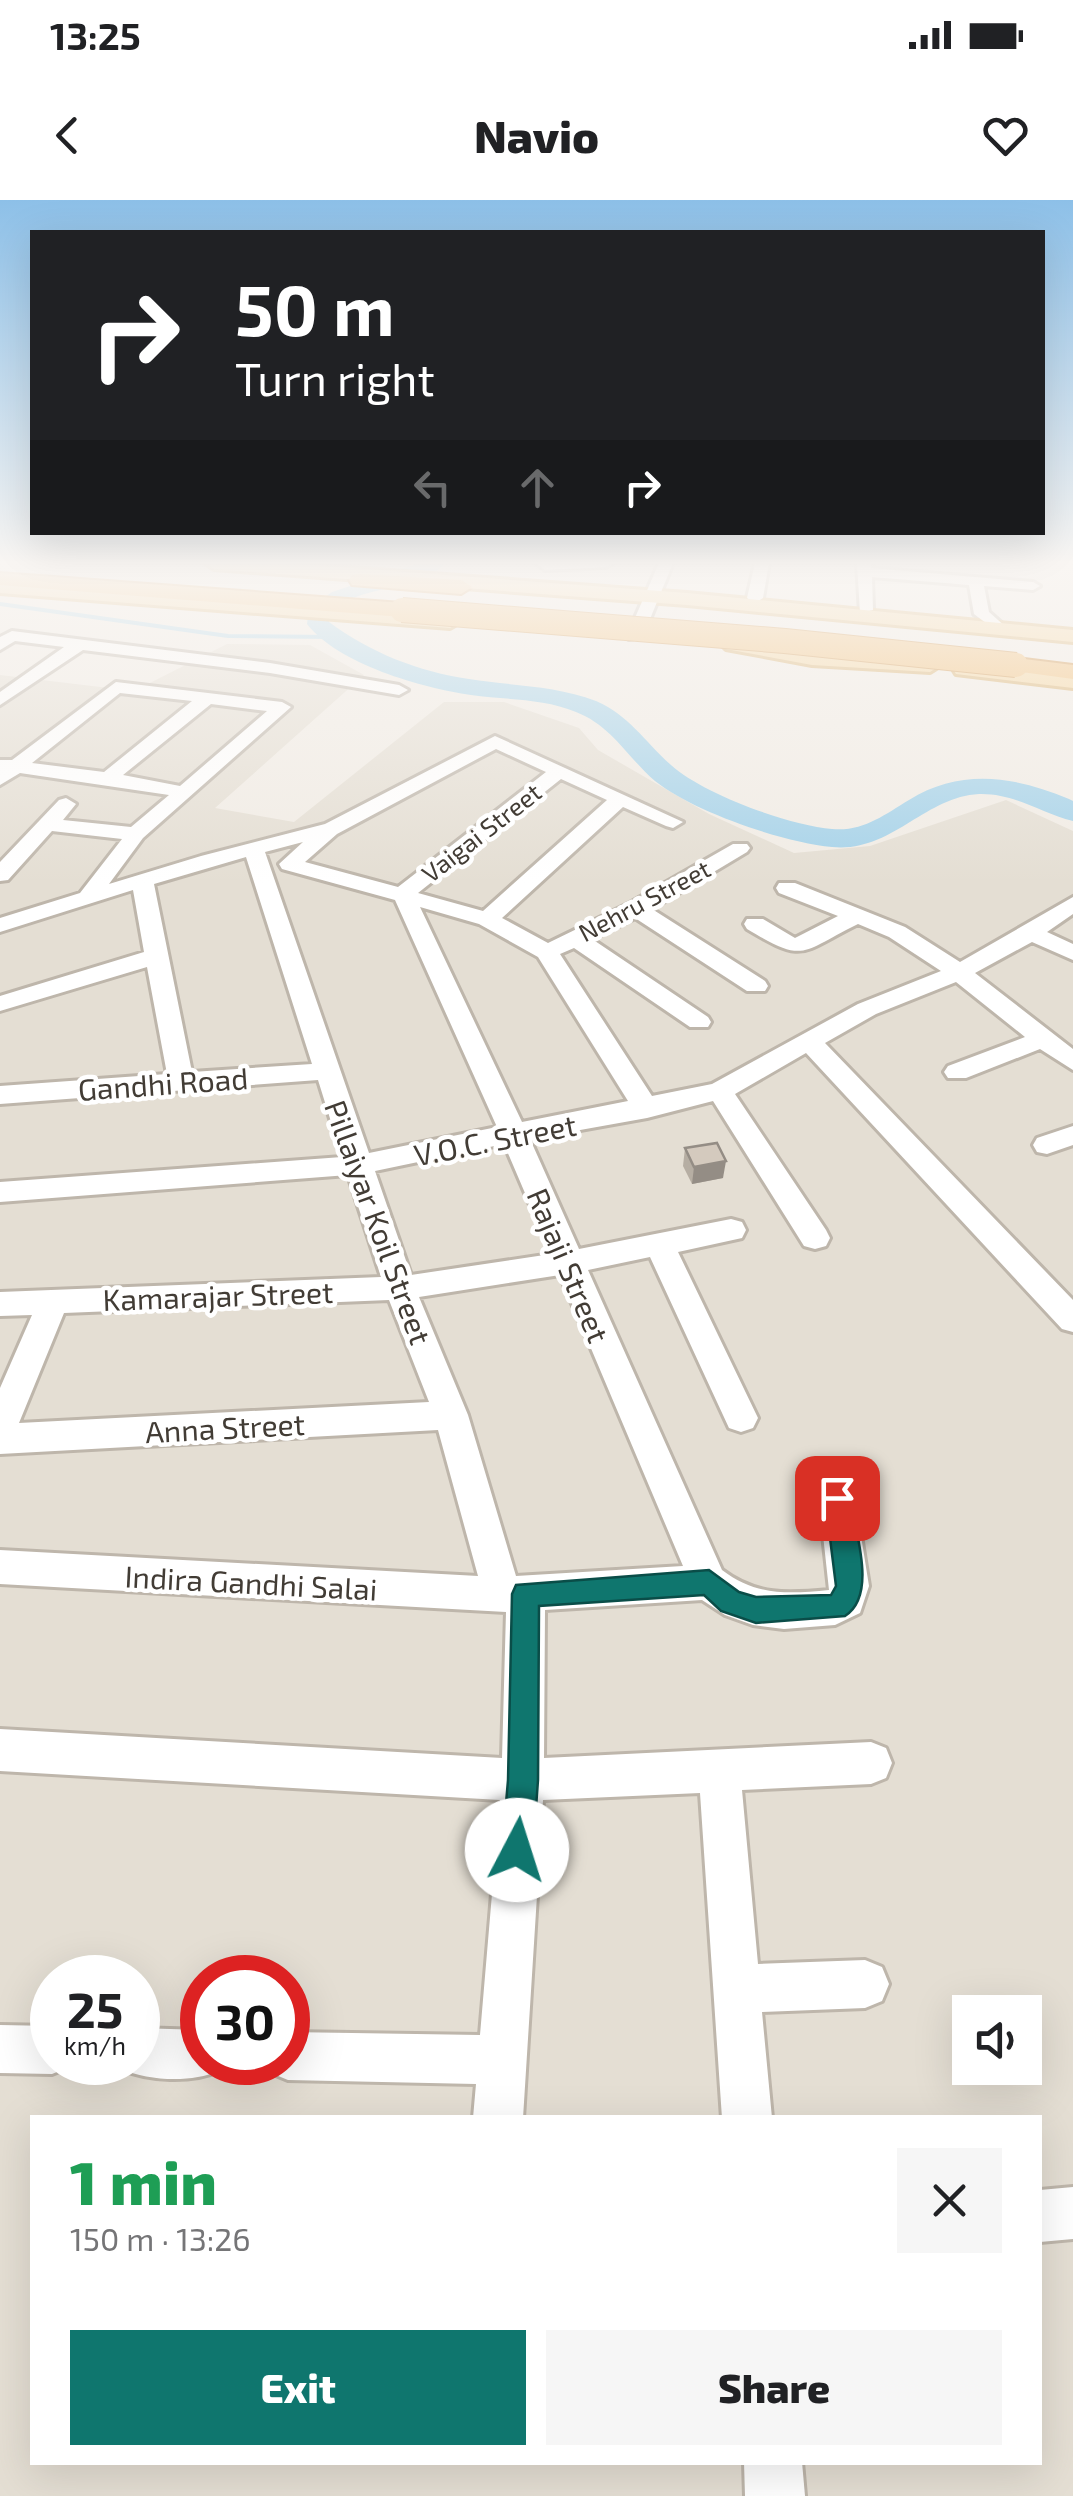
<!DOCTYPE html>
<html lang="en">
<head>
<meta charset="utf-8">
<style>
  body { margin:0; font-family:"Exo 2",sans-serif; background:#f6f6f6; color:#202124; height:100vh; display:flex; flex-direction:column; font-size:38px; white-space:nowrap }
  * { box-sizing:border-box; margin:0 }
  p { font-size:32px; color:#757577 }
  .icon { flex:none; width:55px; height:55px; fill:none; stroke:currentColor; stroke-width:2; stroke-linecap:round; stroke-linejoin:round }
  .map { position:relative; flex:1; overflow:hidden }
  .drawer { position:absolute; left:30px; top:1915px; width:1012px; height:350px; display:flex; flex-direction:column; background:#fff; border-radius:0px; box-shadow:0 10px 40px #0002 }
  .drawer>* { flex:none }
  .banner { position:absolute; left:30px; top:30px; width:1015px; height:305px; border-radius:0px; box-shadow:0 10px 40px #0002; background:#202124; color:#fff; overflow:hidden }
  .controls { position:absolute; left:952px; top:1795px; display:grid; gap:20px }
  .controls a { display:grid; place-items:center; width:90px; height:90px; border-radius:0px; background:#fff; box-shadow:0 10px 40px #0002; font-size:50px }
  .speed { position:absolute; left:30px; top:1755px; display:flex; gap:20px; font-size:50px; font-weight:700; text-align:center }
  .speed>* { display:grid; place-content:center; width:130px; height:130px; border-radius:50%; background:#fff; box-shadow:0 10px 40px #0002; line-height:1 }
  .speed small { font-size:25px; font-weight:400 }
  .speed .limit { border:15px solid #d22; background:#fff; color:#111 }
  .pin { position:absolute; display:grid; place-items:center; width:85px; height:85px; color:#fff; margin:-42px; border-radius:20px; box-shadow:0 5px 15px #0006 }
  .me { position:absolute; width:110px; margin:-55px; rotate:5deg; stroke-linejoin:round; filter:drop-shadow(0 0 8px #0008) }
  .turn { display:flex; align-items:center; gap:35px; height:210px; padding:0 40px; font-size:45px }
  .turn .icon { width:130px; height:130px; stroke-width:2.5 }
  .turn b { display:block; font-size:70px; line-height:85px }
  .lanes { display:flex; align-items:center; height:95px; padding:0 40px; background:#0003; justify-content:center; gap:50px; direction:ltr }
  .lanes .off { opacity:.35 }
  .round { display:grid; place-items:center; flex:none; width:105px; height:105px; border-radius:0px; background:#f6f6f6 }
  .overview { display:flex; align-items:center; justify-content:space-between; height:170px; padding:0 40px }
  h1 { font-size:60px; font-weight:800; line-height:75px; color:#1e9e55 }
  .action { display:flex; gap:20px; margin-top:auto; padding:20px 40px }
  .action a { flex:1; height:115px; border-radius:0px; background:#0f766e; color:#fff; font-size:40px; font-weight:800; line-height:115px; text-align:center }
  .action a+a { background:#f6f6f6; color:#202124 }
  .status { display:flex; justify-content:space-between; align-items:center; height:70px; padding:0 50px; background:#fff; direction:ltr }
  .status svg { height:28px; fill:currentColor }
  header { display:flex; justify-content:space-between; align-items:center; height:130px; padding:0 40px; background:#fff; font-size:45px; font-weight:800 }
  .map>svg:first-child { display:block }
  .residential { fill:#e4ded3; fill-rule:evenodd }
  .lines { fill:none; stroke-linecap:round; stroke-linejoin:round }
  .stream { stroke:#a5d2e9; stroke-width:4 }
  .river { fill:#a5d2e9; fill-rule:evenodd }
  .minor-casing { stroke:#beb6ab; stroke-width:6 }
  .major-casing { stroke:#d8af6b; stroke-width:6 }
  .highway-casing { stroke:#cf9041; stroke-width:4 }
  .minor { fill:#fff; fill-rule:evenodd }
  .major { fill:#f5d499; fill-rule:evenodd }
  .highway { fill:#f1bc70; fill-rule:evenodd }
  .highway-bridge-casing { stroke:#cf9041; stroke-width:26; stroke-linecap:butt }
  .highway-bridge { stroke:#f1bc70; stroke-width:24 }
  .wall { fill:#b6aea3 }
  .shaded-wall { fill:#948d85 }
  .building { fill:#d4cabe; stroke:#948d85; stroke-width:2.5 }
  .route { fill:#0f766e; stroke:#0a4d48; stroke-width:2.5 }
  .labels { text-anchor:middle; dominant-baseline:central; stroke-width:9; stroke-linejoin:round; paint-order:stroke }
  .far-street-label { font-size:25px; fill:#423c35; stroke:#fff }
  .street-label { font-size:30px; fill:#423c35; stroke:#fff }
</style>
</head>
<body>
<div class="status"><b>13:25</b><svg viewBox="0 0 49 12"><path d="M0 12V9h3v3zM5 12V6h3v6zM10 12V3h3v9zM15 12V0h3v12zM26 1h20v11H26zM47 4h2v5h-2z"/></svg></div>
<header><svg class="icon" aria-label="back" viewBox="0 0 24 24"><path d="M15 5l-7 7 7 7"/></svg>Navio<svg class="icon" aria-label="heart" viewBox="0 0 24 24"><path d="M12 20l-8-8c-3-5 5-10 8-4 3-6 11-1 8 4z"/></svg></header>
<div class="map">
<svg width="1073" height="2296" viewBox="0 0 1073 2296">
  <rect width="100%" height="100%" fill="#f1ece5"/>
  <path class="residential" d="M 227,444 L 310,445 L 364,475 L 215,608 L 294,622 L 444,502 L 504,502 L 579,528 L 598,550 L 709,614 L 794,653 L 870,646 L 1006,600 L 1073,631 L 1073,2296 L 0,2296 L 0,475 L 134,491 ZM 52,1778 L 138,1778 L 138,1862 L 52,1862 ZM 202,1778 L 288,1778 L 288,1862 L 202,1862 ZM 970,1812 L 1025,1812 L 1025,1868 L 970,1868 ZM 32,1918 L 1040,1918 L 1040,2262 L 32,2262 Z"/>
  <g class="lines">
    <polyline class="stream" points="0,404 228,436 334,437"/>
    <path class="river" d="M 420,363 L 446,363 C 416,394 359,382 328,415 L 329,422 C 369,452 419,472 469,479 C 511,486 555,485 596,501 C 629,515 645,542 671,565 C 703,594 788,625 832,629 C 863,632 884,615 909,600 C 960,568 1015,576 1069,599 L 1073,601 L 1073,621 C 1040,613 1015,593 979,594 C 924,597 891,653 832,647 C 782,642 694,612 655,581 C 627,557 612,526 576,512 C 543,498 506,500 471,495 C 422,488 338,464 307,424 L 309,409 L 332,392 Z"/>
    <defs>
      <g id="minor">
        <polygon points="536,363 613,363 606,367 545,370"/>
        <polygon points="659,363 673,363 643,436 629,439 627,436"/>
        <polygon points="755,363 769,363 763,398 755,403 747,398"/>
        <polygon points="857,363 871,363 871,368 1033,382 1040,386 1033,390 984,386 989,412 1007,428 999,433 974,414 969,385 872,377 873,410 860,413"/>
        <polygon points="12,431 270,463 399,485 408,490 399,495 270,473 83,450 0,505 0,492 64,447 15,441 0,450 0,437"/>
        <path d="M 116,482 L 282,502 L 291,507 L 143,638 L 109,684 L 201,656 L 325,624 L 495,536 L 683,622 L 673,628 L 666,626 L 623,607 L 502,718 L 548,743 L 628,704 L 733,644 L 747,644 L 750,648 L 747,652 L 652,709 L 765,781 L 768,786 L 765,791 L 747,791 L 635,718 L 592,739 L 708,817 L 711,822 L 708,827 L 690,827 L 574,748 L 560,754 L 652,896 L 712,884 L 858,804 L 941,771 L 889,737 L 858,724 C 799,753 806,764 747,729 L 744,724 L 747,719 L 763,719 L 795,738 L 838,716 L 779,693 L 776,688 L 779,683 L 795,683 L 905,727 L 960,762 L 1073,697 L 1073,714 L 1047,732 L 1073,744 L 1073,760 L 1032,742 L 975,773 L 1073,849 L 1073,870 L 1040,849 L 966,878 L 948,878 L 944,872 L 948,866 L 1025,837 L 956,782 L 876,814 L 825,843 L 1073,1100 L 1073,1132 L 1062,1129 L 806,853 L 735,894 L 826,1030 L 830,1038 L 826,1046 L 815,1049 L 804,1046 L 713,901 L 647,918 L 530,939 L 579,1049 L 731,1019 L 742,1022 L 746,1030 L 742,1038 L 678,1052 L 758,1218 L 753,1228 L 741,1232 L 729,1228 L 650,1057 L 588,1070 L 722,1370 C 756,1396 788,1394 829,1390 L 819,1298 L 824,1287 L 837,1282 L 850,1287 L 855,1298 L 869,1386 L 860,1413 L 835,1425 L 784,1429 L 753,1425 L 725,1415 L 702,1400 L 545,1410 L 544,1558 L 871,1542 L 886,1548 L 892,1563 L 886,1578 L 871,1584 L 742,1590 L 758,1764 L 865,1760 L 882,1767 L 889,1784 L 882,1801 L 865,1808 L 762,1812 L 772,1918 L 722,1918 L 700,1593 L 543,1600 L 523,1918 L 473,1918 L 476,1884 L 288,1880 L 271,1873 L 266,1862 L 288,1862 L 288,1832 L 480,1835 L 500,1600 L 0,1571 L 0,1529 L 502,1558 L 506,1412 L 0,1384 L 0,1350 L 478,1376 L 438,1230 L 0,1254 L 0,1188 L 32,1115 L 0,1116 L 0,1092 L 381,1077 L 348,975 L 0,1002 L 0,982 L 342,957 L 318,880 L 0,904 L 0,886 L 167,874 L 147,767 L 0,811 L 0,796 L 144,752 L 133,690 L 0,732 L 0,718 L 80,693 L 122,639 L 52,631 L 8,680 L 0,681 L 0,662 L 59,600 L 66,598 L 76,604 L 63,620 L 131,627 L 169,595 L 20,573 L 0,585 L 0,560 L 12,560 ZM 120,493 L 192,501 L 104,572 L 32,563 ZM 211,504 L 267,511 L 180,586 L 123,575 ZM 496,549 L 546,572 L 398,687 L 305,662 L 337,634 ZM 561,579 L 607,600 L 483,711 L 418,693 ZM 303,642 L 279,664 L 282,669 L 395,700 L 497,927 L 369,953 L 265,652 ZM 246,657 L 312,864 L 192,872 L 154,684 ZM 420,707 L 479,724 L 538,757 L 628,901 L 522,922 ZM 504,944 L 551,1054 L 411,1075 L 375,971 ZM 560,1075 L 683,1366 L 516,1376 L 468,1215 L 419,1097 ZM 389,1100 L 429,1202 L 19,1223 L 64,1113 Z"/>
        <polygon points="1073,926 1073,945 1047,954 1037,952 1033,945 1037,938"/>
        <polygon points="0,1825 52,1826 52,1862 71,1862 69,1867 52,1874 0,1873"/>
        <path d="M 138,1828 L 202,1830 L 202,1862 L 223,1862 L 219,1871 C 191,1883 149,1881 121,1869 L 118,1862 L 138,1862 Z"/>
        <polygon points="1073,1987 1073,2039 1040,2042 1040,1990"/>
        <polygon points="744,2262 802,2262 805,2296 745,2296"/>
      </g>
      <g id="major">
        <polygon points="205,363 285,363 687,393 1073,430 1073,442 687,405 214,369"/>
        <polygon points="0,381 450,416 460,422 450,428 0,393"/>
        <polygon points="733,439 812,453 930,458 941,465 930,472 812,465 726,449 722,445 726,441"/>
        <polygon points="964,462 1073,474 1073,488 956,474 953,469"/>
      </g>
      <g id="highway">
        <polygon points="0,373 402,403 413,410 402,417 0,385"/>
        <polygon points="360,374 461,380 472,387 461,394 352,385 349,380 352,375"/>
        <polygon points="1016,458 1073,465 1073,479 1007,470 1004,465"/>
      </g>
    </defs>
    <use href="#minor" class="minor-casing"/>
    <use href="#major" class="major-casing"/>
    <use href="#highway" class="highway-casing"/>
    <use href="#minor" class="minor"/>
    <use href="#major" class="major"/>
    <use href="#highway" class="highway"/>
    <defs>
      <polyline id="highway-bridge" points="402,410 785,441 1016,465"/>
    </defs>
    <use href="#highway-bridge" class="highway-bridge-casing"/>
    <use href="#highway-bridge" class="highway-bridge"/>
  </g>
  <polygon class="wall" points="685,948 723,978 692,984 683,966"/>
  <polygon class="shaded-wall" points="726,961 723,978 692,984 694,967"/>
  <polygon class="building" points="717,943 726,961 694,967 685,948"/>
  <linearGradient id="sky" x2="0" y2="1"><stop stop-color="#8dc0e8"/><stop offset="0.53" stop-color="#f9f6f3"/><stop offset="1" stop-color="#f9f6f3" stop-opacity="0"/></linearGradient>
  <rect width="1073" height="684" fill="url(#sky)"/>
  <path class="route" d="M 837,1287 L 846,1290 L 850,1298 C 855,1331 878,1395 845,1416 L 756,1423 L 721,1411 L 704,1395 L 539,1406 L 538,1580 L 533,1650 L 528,1661 L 517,1665 L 506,1661 L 502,1650 L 508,1580 L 512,1394 L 516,1385 L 709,1370 L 739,1392 L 756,1397 L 831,1395 L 836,1386 L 825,1298 L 828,1290 Z"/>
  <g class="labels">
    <g class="far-street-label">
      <text transform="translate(481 632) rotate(-38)">Vaigai Street</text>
      <text transform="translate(644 700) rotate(-28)">Nehru Street</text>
    </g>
    <g class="street-label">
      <text transform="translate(163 883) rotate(-4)">Gandhi Road</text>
      <text transform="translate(495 939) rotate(-11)">V.O.C. Street</text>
      <text transform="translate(379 1022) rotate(70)">Pillaiyar Koil Street</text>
      <text transform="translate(569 1065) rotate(67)">Rajaji Street</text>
      <text transform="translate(218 1095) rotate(-2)">Kamarajar Street</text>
      <text transform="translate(225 1227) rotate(-3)">Anna Street</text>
      <text transform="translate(251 1382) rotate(3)">Indira Gandhi Salai</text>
    </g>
  </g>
</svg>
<div class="controls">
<a><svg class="icon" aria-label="sound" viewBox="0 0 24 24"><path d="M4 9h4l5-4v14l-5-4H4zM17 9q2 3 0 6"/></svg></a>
</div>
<div class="speed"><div>25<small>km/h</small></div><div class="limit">30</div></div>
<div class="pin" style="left:837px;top:1298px;background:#d93025"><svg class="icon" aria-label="arrive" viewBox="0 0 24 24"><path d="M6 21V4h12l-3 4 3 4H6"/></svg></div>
<svg class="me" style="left:517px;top:1650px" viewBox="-20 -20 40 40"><circle r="19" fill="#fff"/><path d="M0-13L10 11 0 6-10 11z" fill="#0f766e"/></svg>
<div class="banner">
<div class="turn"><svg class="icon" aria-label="right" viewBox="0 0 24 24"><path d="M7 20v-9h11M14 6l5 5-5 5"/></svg><div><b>50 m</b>Turn right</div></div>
<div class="lanes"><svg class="icon off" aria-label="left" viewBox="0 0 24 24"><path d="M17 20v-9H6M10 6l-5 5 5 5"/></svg><svg class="icon off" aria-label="ahead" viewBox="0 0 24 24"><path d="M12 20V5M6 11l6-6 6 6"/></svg><svg class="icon" aria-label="right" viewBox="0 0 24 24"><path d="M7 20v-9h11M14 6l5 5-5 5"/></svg></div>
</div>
<section class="drawer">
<div class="overview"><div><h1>1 min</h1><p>150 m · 13:26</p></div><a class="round"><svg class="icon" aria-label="close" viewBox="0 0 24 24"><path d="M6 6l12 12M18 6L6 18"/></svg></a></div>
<div class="action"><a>Exit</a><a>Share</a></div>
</section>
</div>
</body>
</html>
